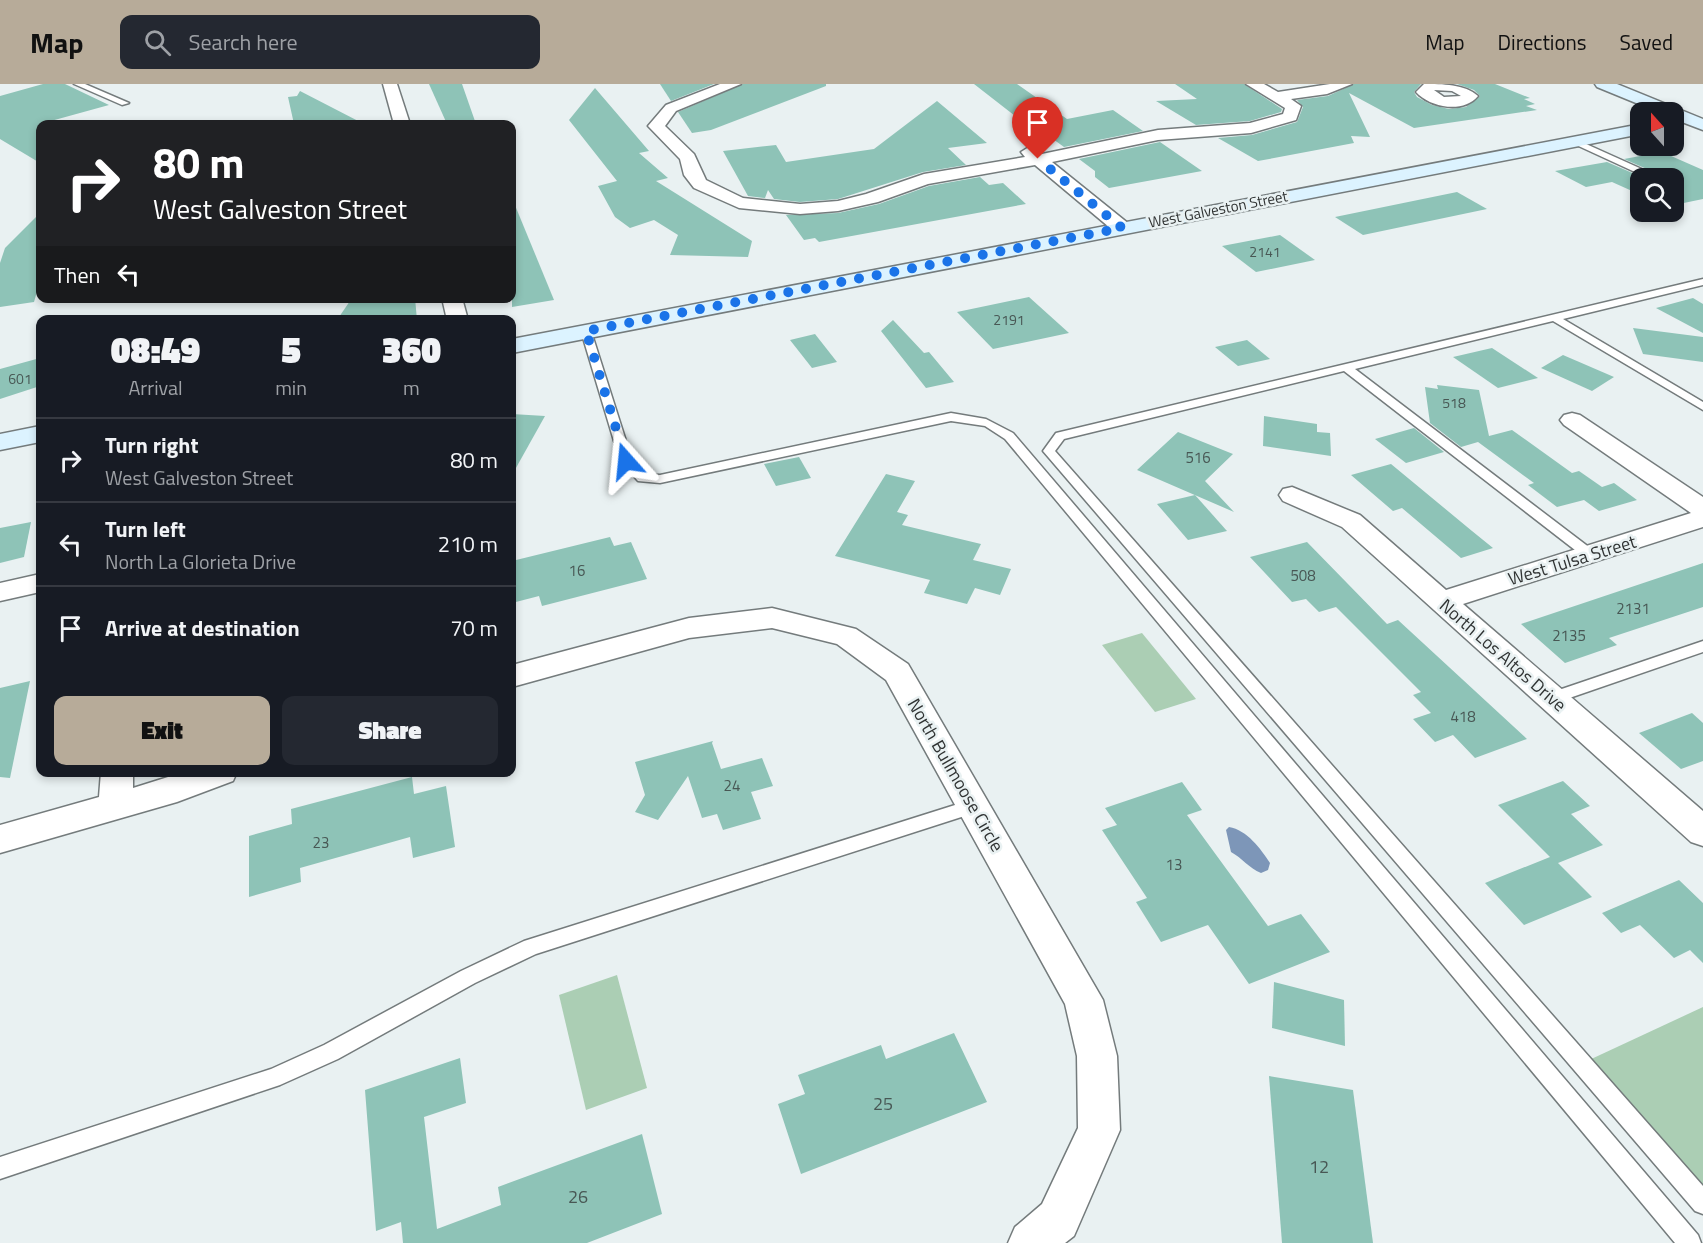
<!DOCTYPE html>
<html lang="en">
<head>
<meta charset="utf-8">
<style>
  body { margin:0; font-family:"Titillium Web",sans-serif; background:#242831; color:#f1f3f6; height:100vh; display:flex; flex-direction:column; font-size:22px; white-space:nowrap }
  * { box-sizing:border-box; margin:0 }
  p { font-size:20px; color:#9ea1a6 }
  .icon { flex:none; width:33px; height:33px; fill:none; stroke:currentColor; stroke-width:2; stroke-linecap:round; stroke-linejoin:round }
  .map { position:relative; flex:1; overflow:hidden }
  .panel { position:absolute; left:36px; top:231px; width:480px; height:462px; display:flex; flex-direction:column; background:#171b24; border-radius:12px; box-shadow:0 3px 9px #0003 }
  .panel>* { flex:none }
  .banner { position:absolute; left:36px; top:36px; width:480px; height:183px; border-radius:12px; box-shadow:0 3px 9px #0003; background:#202124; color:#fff; overflow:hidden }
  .needle { width:39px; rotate:339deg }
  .buttons { position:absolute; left:1630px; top:18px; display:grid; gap:12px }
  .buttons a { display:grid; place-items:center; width:54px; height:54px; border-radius:12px; background:#171b24; box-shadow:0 3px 9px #0003; font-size:30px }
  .pin { position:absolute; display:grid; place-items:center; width:51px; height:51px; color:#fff; margin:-62px -26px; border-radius:50% 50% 50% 0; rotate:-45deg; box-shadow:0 0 6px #0007 }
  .pin .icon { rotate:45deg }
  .me { position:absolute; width:66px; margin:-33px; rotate:342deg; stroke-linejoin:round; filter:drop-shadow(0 0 4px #0008) }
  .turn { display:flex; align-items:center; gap:21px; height:126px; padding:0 18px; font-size:27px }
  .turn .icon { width:78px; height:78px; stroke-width:2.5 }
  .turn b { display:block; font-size:42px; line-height:51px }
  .then { display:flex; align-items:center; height:57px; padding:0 18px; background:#0003; gap:12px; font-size:22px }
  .eta { display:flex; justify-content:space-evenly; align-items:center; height:102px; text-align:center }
  .eta b { font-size:36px; font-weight:800; line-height:42px }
  .button { display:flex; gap:12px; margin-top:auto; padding:12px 18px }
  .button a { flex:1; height:69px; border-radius:12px; background:#b7ab99; color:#111; font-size:24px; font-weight:800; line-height:69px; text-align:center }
  .button a+a { background:#242831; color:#f1f3f6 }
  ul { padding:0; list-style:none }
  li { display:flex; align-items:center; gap:18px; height:84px; padding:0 18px; border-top:2px solid #363941 }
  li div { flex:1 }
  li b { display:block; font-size:22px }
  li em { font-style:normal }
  header { display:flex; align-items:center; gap:36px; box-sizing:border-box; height:84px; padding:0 30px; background:#b7ab99; color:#111 }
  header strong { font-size:28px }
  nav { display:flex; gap:33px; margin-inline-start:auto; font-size:21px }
  .search { width:420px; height:54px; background:#242831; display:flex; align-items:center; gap:15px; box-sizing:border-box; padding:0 21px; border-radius:12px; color:#9ea1a6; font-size:22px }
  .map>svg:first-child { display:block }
  .green { fill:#abceb4 }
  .water { fill:#7d96b8 }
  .building { fill:#8ec3b7 }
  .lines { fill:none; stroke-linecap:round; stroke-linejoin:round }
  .lane-casing { stroke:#747b7c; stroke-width:3 }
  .street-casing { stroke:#747b7c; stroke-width:3 }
  .secondary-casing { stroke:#747b7c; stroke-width:3 }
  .lane { fill:#fff; fill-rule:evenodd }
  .street { fill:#fff; fill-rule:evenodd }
  .secondary { fill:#dcf3ff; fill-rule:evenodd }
  .route { stroke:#1a73e8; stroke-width:10; stroke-dasharray:0 18 }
  .labels { text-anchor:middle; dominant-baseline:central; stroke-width:5; stroke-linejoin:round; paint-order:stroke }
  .far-number-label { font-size:14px; fill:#485754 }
  .far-street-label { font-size:15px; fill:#303333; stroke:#e9f1f2 }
  .number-label { font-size:15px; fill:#485754 }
  .street-label { font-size:18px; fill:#303333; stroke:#e9f1f2 }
  .near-number-label { font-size:18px; fill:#485754 }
</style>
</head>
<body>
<header>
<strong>Map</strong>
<div class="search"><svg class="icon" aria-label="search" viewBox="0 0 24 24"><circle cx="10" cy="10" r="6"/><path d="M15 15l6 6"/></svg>Search here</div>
<nav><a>Map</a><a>Directions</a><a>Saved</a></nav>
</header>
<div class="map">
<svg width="1703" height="1159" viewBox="0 0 1703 1159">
  <rect width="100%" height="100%" fill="#e9f1f2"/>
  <g class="green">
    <polygon points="1142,549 1196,615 1155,628 1102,561"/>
    <polygon points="617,891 647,1004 586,1026 559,911"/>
    <polygon points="1703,923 1703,1110 1587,977"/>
  </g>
  <path class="water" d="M 1229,743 C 1247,746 1261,765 1270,779 L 1268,786 L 1261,789 C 1249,784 1242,774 1231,768 L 1226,746 Z"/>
  <g class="building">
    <polygon points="43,0 65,0 109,21 40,40 40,79 0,55 0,12"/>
    <polygon points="429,0 462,0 476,40 447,40"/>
    <polygon points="660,0 714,0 671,17"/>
    <polygon points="743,0 826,0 826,2 711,46 692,49 678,28"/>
    <polygon points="974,0 1017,0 1067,35 1113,26 1143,47 1064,63 1039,45 1033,46"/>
    <polygon points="1175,0 1244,0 1282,25 1281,28 1250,37 1196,41 1156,17 1197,15"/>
    <polygon points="1354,0 1421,0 1414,8 1417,13 1432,21 1449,25 1466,23 1480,12 1474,6 1457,0 1495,0 1530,14 1524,15 1535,20 1526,22 1537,26 1414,44 1349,9 1370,53 1351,52 1354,59 1258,77 1218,54 1252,51 1297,38 1303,23 1297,16 1328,12"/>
    <polygon points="595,4 649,67 639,69 668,94 656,97 752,157 748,173 670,171 678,151 654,136 630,144 615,133 598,102 617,97 569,36"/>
    <polygon points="300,7 364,40 294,40 288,13 297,12"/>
    <polygon points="937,17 987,59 948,64 966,81 923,88 838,115 800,118 774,115 768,106 765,114 748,112 723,67 776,61 786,78 874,65"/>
    <polygon points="1160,58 1202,87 1109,104 1095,93 1095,87 1079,75"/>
    <polygon points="1662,68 1703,86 1703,115 1674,121 1674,94 1657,94 1656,89 1624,75"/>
    <polygon points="1607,78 1644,94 1641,94 1641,111 1612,98 1586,103 1555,87"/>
    <polygon points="980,93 989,101 1003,99 1026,120 819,158 815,154 804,156 786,131 838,129 879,120 929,102"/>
    <polygon points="1457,108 1487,125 1363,151 1335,133"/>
    <polygon points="512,114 554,216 512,223"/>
    <polygon points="40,129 40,197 34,218 0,223 0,179 5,164"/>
    <polygon points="1280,151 1315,176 1256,188 1222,162"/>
    <polygon points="1029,213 1069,249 993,265 957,228"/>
    <polygon points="352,214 415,214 417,236 337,236"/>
    <polygon points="1693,214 1703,220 1703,249 1656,224"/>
    <polygon points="893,236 924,269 929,268 954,298 926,304 881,247"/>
    <polygon points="1633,244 1703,253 1703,278 1643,270"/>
    <polygon points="815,250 837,278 812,284 790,256"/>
    <polygon points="1247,256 1270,275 1238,282 1215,263"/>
    <polygon points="1492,264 1538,294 1498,304 1453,273"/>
    <polygon points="1563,271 1614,293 1592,307 1541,284"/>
    <polygon points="40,274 40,302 0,315 0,285"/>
    <polygon points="1437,301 1479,306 1489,352 1512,346 1572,389 1579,387 1602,403 1614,399 1637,416 1599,427 1584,416 1557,423 1528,401 1534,399 1478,358 1461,363 1430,339 1425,303 1438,305"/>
    <polygon points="512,330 545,332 512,391"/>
    <polygon points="1264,332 1317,340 1317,348 1330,349 1331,372 1263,362"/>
    <polygon points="1414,344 1444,368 1406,379 1375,355"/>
    <polygon points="1178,348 1233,370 1205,397 1234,428 1137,386"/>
    <polygon points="799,373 811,394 776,402 764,380"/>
    <polygon points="1391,380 1472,447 1493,464 1461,474 1402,424 1393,427 1351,391"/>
    <polygon points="886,390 915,397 897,428 908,431 902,441 981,460 973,476 1011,485 1000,511 975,504 967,520 924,509 930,496 835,472"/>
    <polygon points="1195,411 1227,447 1188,456 1157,420"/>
    <polygon points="31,438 24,473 0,479 0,444"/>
    <polygon points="610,453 614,462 631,458 647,495 542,522 539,512 512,519 512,477"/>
    <polygon points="1307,458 1387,540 1398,536 1527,655 1475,674 1453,651 1435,658 1413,635 1431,629 1413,611 1421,608 1336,523 1319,528 1306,515 1292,518 1250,473"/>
    <polygon points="1703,479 1703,523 1609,554 1617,561 1565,579 1521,540"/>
    <polygon points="30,597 10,694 0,693 0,604"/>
    <polygon points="1692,629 1703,639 1703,677 1681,685 1639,649"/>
    <polygon points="713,657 712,659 721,685 762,674 773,702 751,708 761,735 723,746 717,730 702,734 688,692 658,736 635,728 645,711 635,678"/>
    <polygon points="412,693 414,710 446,702 455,763 413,774 410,753 300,784 301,798 249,813 249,752 292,740 291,725"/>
    <polygon points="1563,697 1590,722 1571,730 1603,761 1558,779 1592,813 1524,841 1485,799 1550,773 1498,721"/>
    <polygon points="1182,698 1202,726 1187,731 1268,842 1301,830 1330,868 1249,900 1208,841 1161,858 1136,818 1147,814 1102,746 1117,741 1105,724"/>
    <polygon points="1679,796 1703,819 1703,879 1690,866 1674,874 1640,841 1621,849 1602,829"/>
    <polygon points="1274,898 1344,916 1345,962 1272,944"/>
    <polygon points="954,949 987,1018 801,1090 778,1020 805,1010 798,991 881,961 886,975"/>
    <polygon points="460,974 466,1019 424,1033 437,1145 501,1121 498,1103 642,1050 662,1130 587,1159 403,1159 401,1138 376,1147 365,1006"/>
    <polygon points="1269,992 1353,1006 1373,1159 1282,1159"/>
  </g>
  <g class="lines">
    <defs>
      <g id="lane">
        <polygon points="74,0 85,0 129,19 122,21"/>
        <polygon points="1575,55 1655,91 1656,93 1648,94 1572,59 1571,57"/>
        <polygon points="1703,195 1703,201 1563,235 1703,318 1703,326 1553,237 1355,285 1594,467 1596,470 1589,474 1584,473 1344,287 1064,355 1055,367 1703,1102 1703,1130 1695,1127 1043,367 1056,349"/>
        <polygon points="586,244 591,247 632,376 646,390 660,391 951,329 986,335 1013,349 1698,1151 1701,1159 1675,1159 1005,355 985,342 951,337 660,399 638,397 620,377 581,247"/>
        <polygon points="1703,557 1703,568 1552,620 1547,618 1544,614 1547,610"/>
        <polygon points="974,715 980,717 982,722 980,727 536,870 475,899 338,975 280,1001 0,1095 0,1073 271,985 324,961 461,887 524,857"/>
      </g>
      <g id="street">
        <polygon points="383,0 397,0 410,40 394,40"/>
        <polygon points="720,0 741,0 676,27 665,42 694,70 706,96 743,114 800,120 838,117 866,110 924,90 1025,73 1021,68 1029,63 1042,70 1158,46 1250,39 1283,30 1285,24 1246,0 1264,0 1278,8 1330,0 1352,0 1327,10 1291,15 1301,22 1296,36 1251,49 1158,56 1052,78 1129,140 1131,144 1129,148 1115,148 1035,81 928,100 878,118 838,127 800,130 739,124 694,104 684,91 680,75 648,42 666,21"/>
        <path d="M 1424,0 C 1442,0 1465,0 1478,12 C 1464,29 1434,24 1419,11 L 1416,8 ZM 1434,6 L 1452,7 L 1461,12 L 1444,13 Z"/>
        <polygon points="442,214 462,214 468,236 447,236"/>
        <polygon points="1572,329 1580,331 1703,413 1703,443 1463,520 1703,727 1703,762 1691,758 1342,443 1283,417 1279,411 1283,405 1292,403 1360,431 1446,506 1691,429 1564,341 1560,336 1564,331"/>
        <polygon points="40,490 40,508 0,517 0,499"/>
        <polygon points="772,524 856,545 908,580 1103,916 1117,972 1120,1046 1074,1152 1065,1159 1008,1159 1015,1143 1042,1120 1078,1044 1077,972 1065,920 886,596 837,560 772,544 689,554 512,603 512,581 689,534"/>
        <polygon points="101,688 133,688 133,704 184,688 237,688 233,697 177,718 0,769 0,741 99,713"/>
      </g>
      <g id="secondary">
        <polygon points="1595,0 1617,0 1703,35 1703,46 1674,35 1674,28 1658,28 1597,3"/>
        <polygon points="1641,40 1641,50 512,269 512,255"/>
        <polygon points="40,342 40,358 0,366 0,350"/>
      </g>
    </defs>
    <use href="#lane" class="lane-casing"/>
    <use href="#street" class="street-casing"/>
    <use href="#secondary" class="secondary-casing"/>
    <use href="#lane" class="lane"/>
    <use href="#street" class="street"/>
    <use href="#secondary" class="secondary"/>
  </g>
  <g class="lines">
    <polyline class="route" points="626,377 586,247 1122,144 1038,75"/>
  </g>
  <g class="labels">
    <g class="far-number-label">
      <text x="1265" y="167">2141</text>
      <text x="1009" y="235">2191</text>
      <text x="20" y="294">601</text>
      <text x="1454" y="318">518</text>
    </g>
    <g class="far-street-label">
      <text transform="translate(1218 125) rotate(-11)">West Galveston Street</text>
    </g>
    <g class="number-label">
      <text x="1198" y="373">516</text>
      <text x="577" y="486">16</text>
      <text x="1303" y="491">508</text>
      <text x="1633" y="524">2131</text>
      <text x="1569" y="551">2135</text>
      <text x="1463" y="632">418</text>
      <text x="732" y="701">24</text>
      <text x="321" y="758">23</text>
      <text x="1174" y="780">13</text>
    </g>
    <g class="street-label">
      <text transform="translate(1572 476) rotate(-17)">West Tulsa Street</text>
      <text transform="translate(1503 571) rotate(41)">North Los Altos Drive</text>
      <text transform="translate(956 691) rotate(60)">North Bullmoose Circle</text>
    </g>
    <g class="near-number-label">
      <text x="883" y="1019">25</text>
      <text x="1319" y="1082">12</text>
      <text x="578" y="1112">26</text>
    </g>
  </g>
</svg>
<div class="buttons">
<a><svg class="needle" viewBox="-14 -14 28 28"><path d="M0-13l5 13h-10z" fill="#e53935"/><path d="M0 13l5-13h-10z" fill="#9ea1a6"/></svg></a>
<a><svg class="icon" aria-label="search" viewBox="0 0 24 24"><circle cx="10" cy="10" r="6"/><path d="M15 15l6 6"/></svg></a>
</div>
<div class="pin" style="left:1038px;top:75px;background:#d93025"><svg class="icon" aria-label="arrive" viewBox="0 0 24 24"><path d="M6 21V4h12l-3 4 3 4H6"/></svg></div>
<svg class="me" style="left:626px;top:377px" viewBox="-20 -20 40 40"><path d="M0-17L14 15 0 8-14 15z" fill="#1a73e8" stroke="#fff" stroke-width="4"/></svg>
<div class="banner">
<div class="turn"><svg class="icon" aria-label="right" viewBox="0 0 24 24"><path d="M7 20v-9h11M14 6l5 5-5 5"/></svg><div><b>80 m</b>West Galveston Street</div></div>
<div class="then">Then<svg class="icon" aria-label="left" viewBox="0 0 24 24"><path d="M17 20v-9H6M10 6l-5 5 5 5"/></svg></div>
</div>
<section class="panel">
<div class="eta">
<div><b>08:49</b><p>Arrival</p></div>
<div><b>5</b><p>min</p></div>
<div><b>360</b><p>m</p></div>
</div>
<ul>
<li><svg class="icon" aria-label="right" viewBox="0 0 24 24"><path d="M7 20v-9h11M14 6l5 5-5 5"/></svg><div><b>Turn right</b><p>West Galveston Street</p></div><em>80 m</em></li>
<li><svg class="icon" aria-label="left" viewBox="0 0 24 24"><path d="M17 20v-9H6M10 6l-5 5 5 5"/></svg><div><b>Turn left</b><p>North La Glorieta Drive</p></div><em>210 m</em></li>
<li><svg class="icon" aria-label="arrive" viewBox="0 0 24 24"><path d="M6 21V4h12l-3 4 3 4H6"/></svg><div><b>Arrive at destination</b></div><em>70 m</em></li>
</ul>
<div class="button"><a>Exit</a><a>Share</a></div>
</section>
</div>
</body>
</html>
